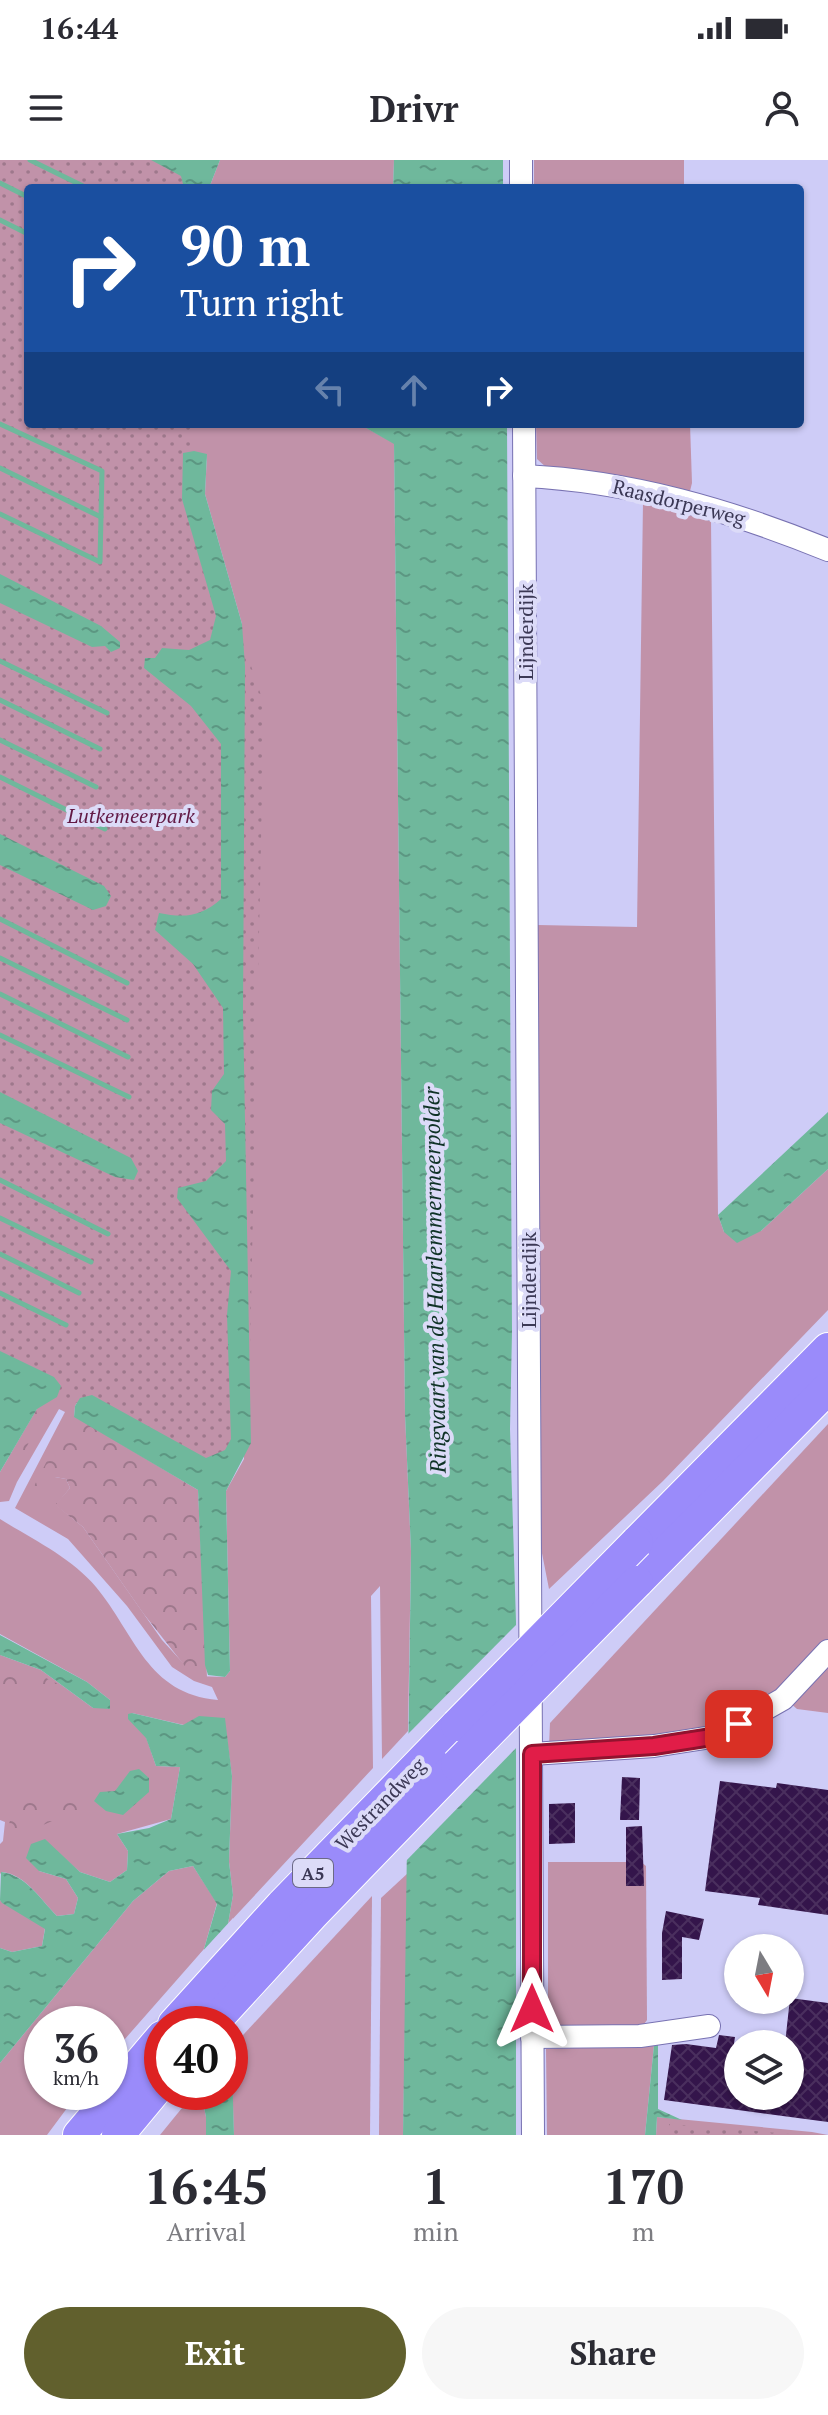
<!DOCTYPE html>
<html lang="en">
<head>
<meta charset="utf-8">
<style>
  body { margin:0; font-family:"PT Serif",serif; background:#f7f7f7; color:#2b2b33; height:100vh; display:flex; flex-direction:column; font-size:30px; white-space:nowrap }
  * { box-sizing:border-box; margin:0 }
  p { font-size:26px; color:#7c7c81 }
  .icon { flex:none; width:44px; height:44px; fill:none; stroke:currentColor; stroke-width:2; stroke-linecap:round; stroke-linejoin:round }
  .map { position:relative; height:1975px; overflow:hidden }
  .panel { display:flex; flex-direction:column; background:#fff; flex:1 }
  .panel>* { flex:none }
  .top-card { position:absolute; left:24px; top:24px; width:780px; height:244px; border-radius:8px; box-shadow:0 2px 6px #0004; background:#1a4fa0; color:#fff; overflow:hidden }
  .needle { width:52px; rotate:170deg }
  .controls { position:absolute; left:724px; top:1774px; display:grid; gap:16px }
  .controls a { display:grid; place-items:center; width:80px; height:80px; border-radius:50%; background:#fff; box-shadow:0 2px 6px #0004; font-size:40px }
  .speed { position:absolute; left:24px; top:1846px; display:flex; gap:16px; font-size:40px; font-weight:700; text-align:center }
  .speed>* { display:grid; place-content:center; width:104px; height:104px; border-radius:50%; background:#fff; box-shadow:0 2px 6px #0004; line-height:1 }
  .speed small { font-size:20px; font-weight:400 }
  .speed .limit { border:12px solid #d22; background:#fff; color:#111 }
  .pin { position:absolute; display:grid; place-items:center; width:68px; height:68px; color:#fff; margin:-34px; border-radius:16px; box-shadow:0 4px 12px #0006 }
  .me { position:absolute; width:88px; margin:-44px; rotate:0deg; stroke-linejoin:round; filter:drop-shadow(0 0 6px #0008) }
  .turn { display:flex; align-items:center; gap:28px; height:168px; padding:0 24px; font-size:36px }
  .turn .icon { width:104px; height:104px; stroke-width:2.5 }
  .turn b { display:block; font-size:56px; line-height:68px }
  .lanes { display:flex; align-items:center; height:76px; padding:0 24px; background:#0003; justify-content:center; gap:40px; direction:ltr }
  .lanes .off { opacity:.35 }
  .eta { display:flex; justify-content:space-evenly; align-items:center; height:136px; text-align:center }
  .eta b { font-size:48px; font-weight:600; line-height:56px }
  .action { display:flex; gap:16px; margin-top:auto; padding:16px 24px }
  .action a { flex:1; height:92px; border-radius:48px; background:#61602d; color:#fff; font-size:32px; font-weight:600; line-height:92px; text-align:center }
  .action a+a { background:#f7f7f7; color:#2b2b33 }
  .status { display:flex; justify-content:space-between; align-items:center; height:56px; padding:0 40px; background:#fff; direction:ltr }
  .status svg { height:22px; fill:currentColor }
  header { display:flex; justify-content:space-between; align-items:center; height:104px; padding:0 24px; background:#fff; font-size:36px; font-weight:600 }
  .map>svg:first-child { display:block }
  .grass { fill:#c192a9; fill-rule:evenodd }
  .forest { fill:url(#forest-crowns) }
  .park { fill:url(#park-dots) }
  .water { fill:url(#water-ripples) }
  .pier { fill:#ceccf7 }
  .lines { fill:none; stroke-linecap:round; stroke-linejoin:round }
  .stream { stroke:#6fb89c; stroke-width:5 }
  .building { fill:url(#building-cross-hatch) }
  .minor-casing { stroke:#7872b2; stroke-width:24 }
  .highway-casing { stroke:#fff; stroke-width:34 }
  .minor { stroke:#fff; stroke-width:22 }
  .highway { stroke:#9a8bfa; stroke-width:32 }
  .highway-bridge-casing { stroke:#fff; stroke-width:34; stroke-linecap:butt }
  .highway-bridge { stroke:#9a8bfa; stroke-width:32 }
  .route-casing { stroke:#92132f; stroke-width:20 }
  .route { stroke:#e11d48; stroke-width:14 }
  .labels { text-anchor:middle; dominant-baseline:central; stroke-width:8; stroke-linejoin:round; paint-order:stroke }
  .shield { fill:#dcdbf8; stroke:#6b6986; stroke-width:2 }
  .shield-label { font-size:18px; font-weight:bold; fill:#3b3855 }
  .street-label { font-size:20px; fill:#3b3855; stroke:#dcdbf8 }
  .park-label { font-size:20px; font-style:italic; fill:#621945; stroke:#dcdbf8 }
  .water-label { font-size:22px; font-style:italic; fill:#0f3226; stroke:#dcdbf8 }
</style>
</head>
<body>
<div class="status"><b>16:44</b><svg viewBox="0 0 49 12"><path d="M0 12V9h3v3zM5 12V6h3v6zM10 12V3h3v9zM15 12V0h3v12zM26 1h20v11H26zM47 4h2v5h-2z"/></svg></div>
<header><svg class="icon" aria-label="menu" viewBox="0 0 24 24"><path d="M4 6h16M4 12h16M4 18h16"/></svg>Drivr<svg class="icon" aria-label="person" viewBox="0 0 24 24"><circle cx="12" cy="8" r="4"/><path d="M4 21q1-7 8-7t8 7"/></svg></header>
<div class="map">
<svg width="828" height="1975" viewBox="0 0 828 1975">
  <defs>
    <pattern id="forest-crowns" width="20" height="18" patternUnits="userSpaceOnUse" patternTransform="scale(2)"><rect width="20" height="18" fill="#c192a9"/><path d="M2 6a3 3 0 1 1 6 0M12 15a3 3 0 1 1 6 0" fill="none" stroke="#9e788c"/></pattern>
    <pattern id="park-dots" width="8" height="8" patternUnits="userSpaceOnUse" patternTransform="scale(2)"><rect width="8" height="8" fill="#c192a9"/><path d="M2 2h.1M6 6h.1" fill="none" stroke="#9e788c" stroke-width="1.8" stroke-linecap="round"/></pattern>
    <pattern id="water-ripples" width="26" height="14" patternUnits="userSpaceOnUse" patternTransform="scale(2)"><rect width="26" height="14" fill="#6fb89c"/><path d="M2 4q2-2 4 0t4 0M15 11q2-2 4 0t4 0" fill="none" stroke="#5c9782"/></pattern>
    <pattern id="building-cross-hatch" width="8" height="8" patternUnits="userSpaceOnUse" patternTransform="scale(2)"><rect width="8" height="8" fill="#34154b"/><path d="M0 0l8 8M0 8l8-8" fill="none" stroke="#4a2f5e"/></pattern>
  </defs>
  <rect width="100%" height="100%" fill="#ceccf7"/>
  <g class="grass">
    <polygon points="220,0 394,0 393,28 209,28"/>
    <rect x="534" y="0" width="150" height="28"/>
    <path d="M 10,257 L 97,298 L 74,264 L 359,264 L 394,283 L 405,1254 L 411,1391 L 408,1571 L 382,1599 L 380,1426 L 371,1436 L 373,1608 L 228,1764 L 233,1735 L 229,1702 L 232,1616 L 224,1558 L 194,1561 L 184,1565 L 132,1553 L 129,1559 L 146,1577 L 156,1606 L 180,1607 L 171,1659 L 117,1674 L 128,1691 L 127,1710 L 110,1722 L 80,1712 L 63,1697 L 39,1711 L 66,1719 L 78,1738 L 74,1754 L 57,1756 C 41,1740 25,1714 2,1712 L 0,1714 L 0,1684 L 3,1681 L 5,1662 L 0,1660 L 0,1495 L 41,1510 L 93,1548 L 110,1548 L 110,1540 L 87,1522 L 0,1474 L 0,1359 C 32,1379 72,1398 96,1427 C 135,1474 147,1534 218,1540 L 212,1527 L 194,1521 L 172,1507 L 127,1446 L 68,1379 L 15,1348 L 65,1252 L 59,1249 L 17,1322 L 9,1341 L 0,1342 L 0,1312 L 37,1249 ZM 207,294 L 205,334 L 242,464 L 244,1299 L 226,1331 L 230,1511 L 225,1517 L 195,1516 L 162,1480 L 83,1367 L 56,1345 L 70,1328 L 66,1319 L 55,1317 L 71,1255 L 74,1257 L 75,1246 L 80,1238 Z"/>
    <polygon points="536,264 690,264 692,323 689,335 548,309 537,299"/>
    <polygon points="643,342 711,361 718,1055 724,1072 761,1071 828,1009 828,1150 663,1321 549,1429 540,1383 538,765 637,767"/>
    <polygon points="828,1264 828,1482 781,1529 723,1567 549,1586 550,1563"/>
    <polygon points="828,1501 828,1553 797,1549 788,1541"/>
    <polygon points="548,1702 641,1702 646,1706 647,1860 642,1867 548,1869"/>
    <polygon points="193,1706 217,1743 204,1789 110,1896 110,1864 42,1864 42,1932 79,1932 47,1975 0,1975 0,1903 133,1741 169,1711"/>
    <polygon points="408,1713 403,1975 379,1975 381,1738"/>
    <polygon points="372,1736 370,1975 234,1975 231,1888"/>
    <polygon points="0,1740 45,1768 42,1786 12,1792 0,1788"/>
    <polygon points="654,1885 645,1975 547,1975 546,1889"/>
    <polygon points="195,1932 201,1932 206,1957 206,1975 160,1975"/>
    <polygon points="657,1957 812,1972 828,1975 656,1975"/>
  </g>
  <g class="forest">
    <polygon points="47,1243 23,1295 18,1301 12,1292 37,1249"/>
    <polygon points="71,1254 198,1330 207,1517 195,1517 188,1510 143,1453 83,1367 55,1345 70,1328 66,1319 55,1317 42,1333 30,1334"/>
    <polygon points="0,1495 62,1526 48,1536 0,1526"/>
    <polygon points="64,1632 77,1640 77,1650 25,1673 8,1666 18,1640"/>
  </g>
  <g class="park">
    <polygon points="0,0 201,0 194,28 28,28 28,264 194,264 193,336 264,544 248,1281 198,1304 0,1204"/>
    <polygon points="669,1964 802,1975 669,1975"/>
  </g>
  <g class="water">
    <polygon points="151,0 220,0 209,28 184,28 181,16"/>
    <polygon points="394,0 503,0 503,28 393,28"/>
    <polygon points="359,264 507,264 512,1172 510,1269 516,1462 516,1975 403,1975 411,1391 405,1254 394,284"/>
    <path d="M 194,291 L 207,294 L 205,334 L 242,464 L 245,506 L 243,852 L 251,1283 L 226,1331 L 230,1511 L 225,1517 L 208,1515 L 205,1505 L 198,1330 L 74,1257 L 75,1246 L 80,1238 L 92,1235 L 206,1298 L 225,1290 L 231,1279 L 227,1155 L 231,1111 L 177,1038 L 178,1028 L 206,1021 L 226,1001 L 225,964 L 211,950 L 212,931 L 224,914 L 223,848 L 193,804 L 155,770 L 159,753 C 184,758 201,757 221,739 L 221,584 L 191,546 L 144,508 L 145,498 L 155,498 L 162,488 L 189,490 L 210,480 L 216,456 L 182,339 L 183,293 Z"/>
    <polygon points="0,414 101,466 120,482 120,488 111,492 105,486 92,487 0,443"/>
    <polygon points="0,674 104,726 111,736 106,746 93,750 0,705"/>
    <polygon points="0,932 131,998 138,1011 134,1020 115,1017 0,963"/>
    <polygon points="828,952 828,1009 761,1071 737,1083 724,1072 718,1055"/>
    <polygon points="0,1191 54,1217 61,1226 57,1237 37,1249 0,1312"/>
    <polygon points="0,1475 87,1522 110,1540 110,1549 93,1548 41,1510 0,1495"/>
    <path d="M 132,1553 L 183,1565 L 199,1556 L 225,1558 L 232,1616 L 229,1702 L 233,1735 L 228,1764 L 234,1975 L 206,1975 L 206,1957 L 201,1932 L 230,1932 L 230,1864 L 204,1789 L 217,1744 L 193,1706 L 169,1711 L 133,1741 L 0,1903 L 0,1788 L 12,1792 L 42,1786 L 45,1769 L 2,1743 L 0,1740 L 1,1712 C 25,1714 41,1740 57,1756 L 74,1754 L 78,1738 L 66,1719 L 39,1711 L 26,1698 L 31,1684 L 45,1679 L 80,1712 L 110,1722 L 127,1710 L 128,1691 L 117,1674 L 149,1668 L 171,1659 L 180,1607 L 156,1606 L 146,1578 L 128,1559 L 128,1554 Z"/>
    <polygon points="139,1609 149,1618 149,1632 123,1655 106,1651 94,1641 100,1632 115,1631 130,1611"/>
    <polygon points="654,1885 658,1885 658,1949 682,1960 657,1957 656,1975 645,1975"/>
  </g>
  <g class="pier">
    <polygon points="520,1461 520,1584 404,1703 404,1578"/>
    <polygon points="233,1758 235,1884 230,1890 230,1864 198,1864 200,1794"/>
  </g>
  <g class="lines">
    <g class="stream">
      <polyline points="30,0 87,28"/>
      <polyline points="0,23 28,37"/>
      <polyline points="0,60 28,74"/>
      <polyline points="0,264 102,311 100,402 0,354"/>
      <polyline points="0,308 101,357"/>
      <polyline points="0,501 107,553"/>
      <polyline points="0,540 100,589"/>
      <polyline points="0,580 96,627"/>
      <polyline points="0,617 105,669"/>
      <polyline points="0,759 127,823"/>
      <polyline points="0,798 127,860"/>
      <polyline points="0,834 128,897"/>
      <polyline points="0,875 129,937"/>
      <polyline points="0,1020 108,1074"/>
      <polyline points="0,1058 91,1102"/>
      <polyline points="0,1094 79,1133"/>
      <polyline points="0,1133 66,1165"/>
    </g>
  </g>
  <g class="building">
    <polygon points="622,1617 640,1618 639,1660 620,1660"/>
    <polygon points="720,1621 776,1628 777,1623 828,1630 828,1755 758,1745 760,1738 705,1731"/>
    <polygon points="575,1643 575,1683 549,1684 549,1644"/>
    <polygon points="642,1666 644,1726 626,1726 626,1667"/>
    <polygon points="666,1751 704,1759 699,1780 682,1777 682,1819 662,1820 662,1773"/>
    <polygon points="790,1838 828,1843 828,1962 664,1940 672,1885 686,1884 716,1888 719,1875 735,1877 733,1890 738,1891 738,1936 790,1936 790,1884 785,1884"/>
  </g>
  <g class="lines">
    <defs>
      <g id="minor">
        <polyline points="521,28 521,0"/>
        <polyline points="524,264 533,1975"/>
        <path d="M 524,316 C 630,321 730,350 828,390"/>
        <polyline points="532,1594 654,1586 718,1576 783,1539 828,1491"/>
        <polyline points="532,1877 640,1876 709,1866"/>
      </g>
      <g id="highway">
        <polyline points="637,1382 828,1189"/>
        <polyline points="637,1422 828,1228"/>
        <polyline points="174,1864 282,1745 457,1565"/>
        <polyline points="212,1864 312,1755 457,1605"/>
        <polyline points="79,1975 162,1877"/>
        <polyline points="118,1975 162,1922"/>
      </g>
    </defs>
    <use href="#minor" class="minor-casing"/>
    <use href="#highway" class="highway-casing"/>
    <use href="#minor" class="minor"/>
    <use href="#highway" class="highway"/>
    <defs>
      <g id="highway-bridge">
        <polyline points="457,1565 637,1382"/>
        <polyline points="457,1605 637,1422"/>
      </g>
    </defs>
    <use href="#highway-bridge" class="highway-bridge-casing"/>
    <use href="#highway-bridge" class="highway-bridge"/>
  </g>
  <g class="lines">
    <defs>
      <polyline id="route" points="532,1849 532,1594 654,1586 718,1576 739,1564"/>
    </defs>
    <use href="#route" class="route-casing"/>
    <use href="#route" class="route"/>
  </g>
  <g class="labels">
    <rect class="shield" x="293" y="1699" width="40" height="28" rx="6"/>
    <g class="shield-label">
      <text x="313" y="1713">A5</text>
    </g>
    <g class="street-label">
      <text transform="translate(679 342) rotate(14)">Raasdorperweg</text>
      <text transform="translate(525 472) rotate(-90)">Lijnderdijk</text>
      <text transform="translate(528 1120) rotate(-90)">Lijnderdijk</text>
      <text transform="translate(380 1644) rotate(-46)">Westrandweg</text>
    </g>
    <g class="park-label">
      <text x="131" y="655">Lutkemeerpark</text>
    </g>
    <g class="water-label">
      <text transform="translate(434 1120) rotate(-91)">Ringvaart van de Haarlemmermeerpolder</text>
    </g>
  </g>
</svg>
<div class="controls">
<a><svg class="needle" viewBox="-14 -14 28 28"><path d="M0-13l5 13h-10z" fill="#e53935"/><path d="M0 13l5-13h-10z" fill="#7c7c81"/></svg></a>
<a><svg class="icon" aria-label="layers" viewBox="0 0 24 24"><path d="M12 4l9 5-9 5-9-5zM3 14l9 5 9-5"/></svg></a>
</div>
<div class="speed"><div>36<small>km/h</small></div><div class="limit">40</div></div>
<div class="pin" style="left:739px;top:1564px;background:#d93025"><svg class="icon" aria-label="arrive" viewBox="0 0 24 24"><path d="M6 21V4h12l-3 4 3 4H6"/></svg></div>
<svg class="me" style="left:532px;top:1849px" viewBox="-20 -20 40 40"><path d="M0-17L14 15 0 8-14 15z" fill="#e11d48" stroke="#fff" stroke-width="4"/></svg>
<div class="top-card">
<div class="turn"><svg class="icon" aria-label="right" viewBox="0 0 24 24"><path d="M7 20v-9h11M14 6l5 5-5 5"/></svg><div><b>90 m</b>Turn right</div></div>
<div class="lanes"><svg class="icon off" aria-label="left" viewBox="0 0 24 24"><path d="M17 20v-9H6M10 6l-5 5 5 5"/></svg><svg class="icon off" aria-label="ahead" viewBox="0 0 24 24"><path d="M12 20V5M6 11l6-6 6 6"/></svg><svg class="icon" aria-label="right" viewBox="0 0 24 24"><path d="M7 20v-9h11M14 6l5 5-5 5"/></svg></div>
</div>
</div>
<section class="panel">
<div class="eta">
<div><b>16:45</b><p>Arrival</p></div>
<div><b>1</b><p>min</p></div>
<div><b>170</b><p>m</p></div>
</div>
<div class="action"><a>Exit</a><a>Share</a></div>
</section>
</body>
</html>
